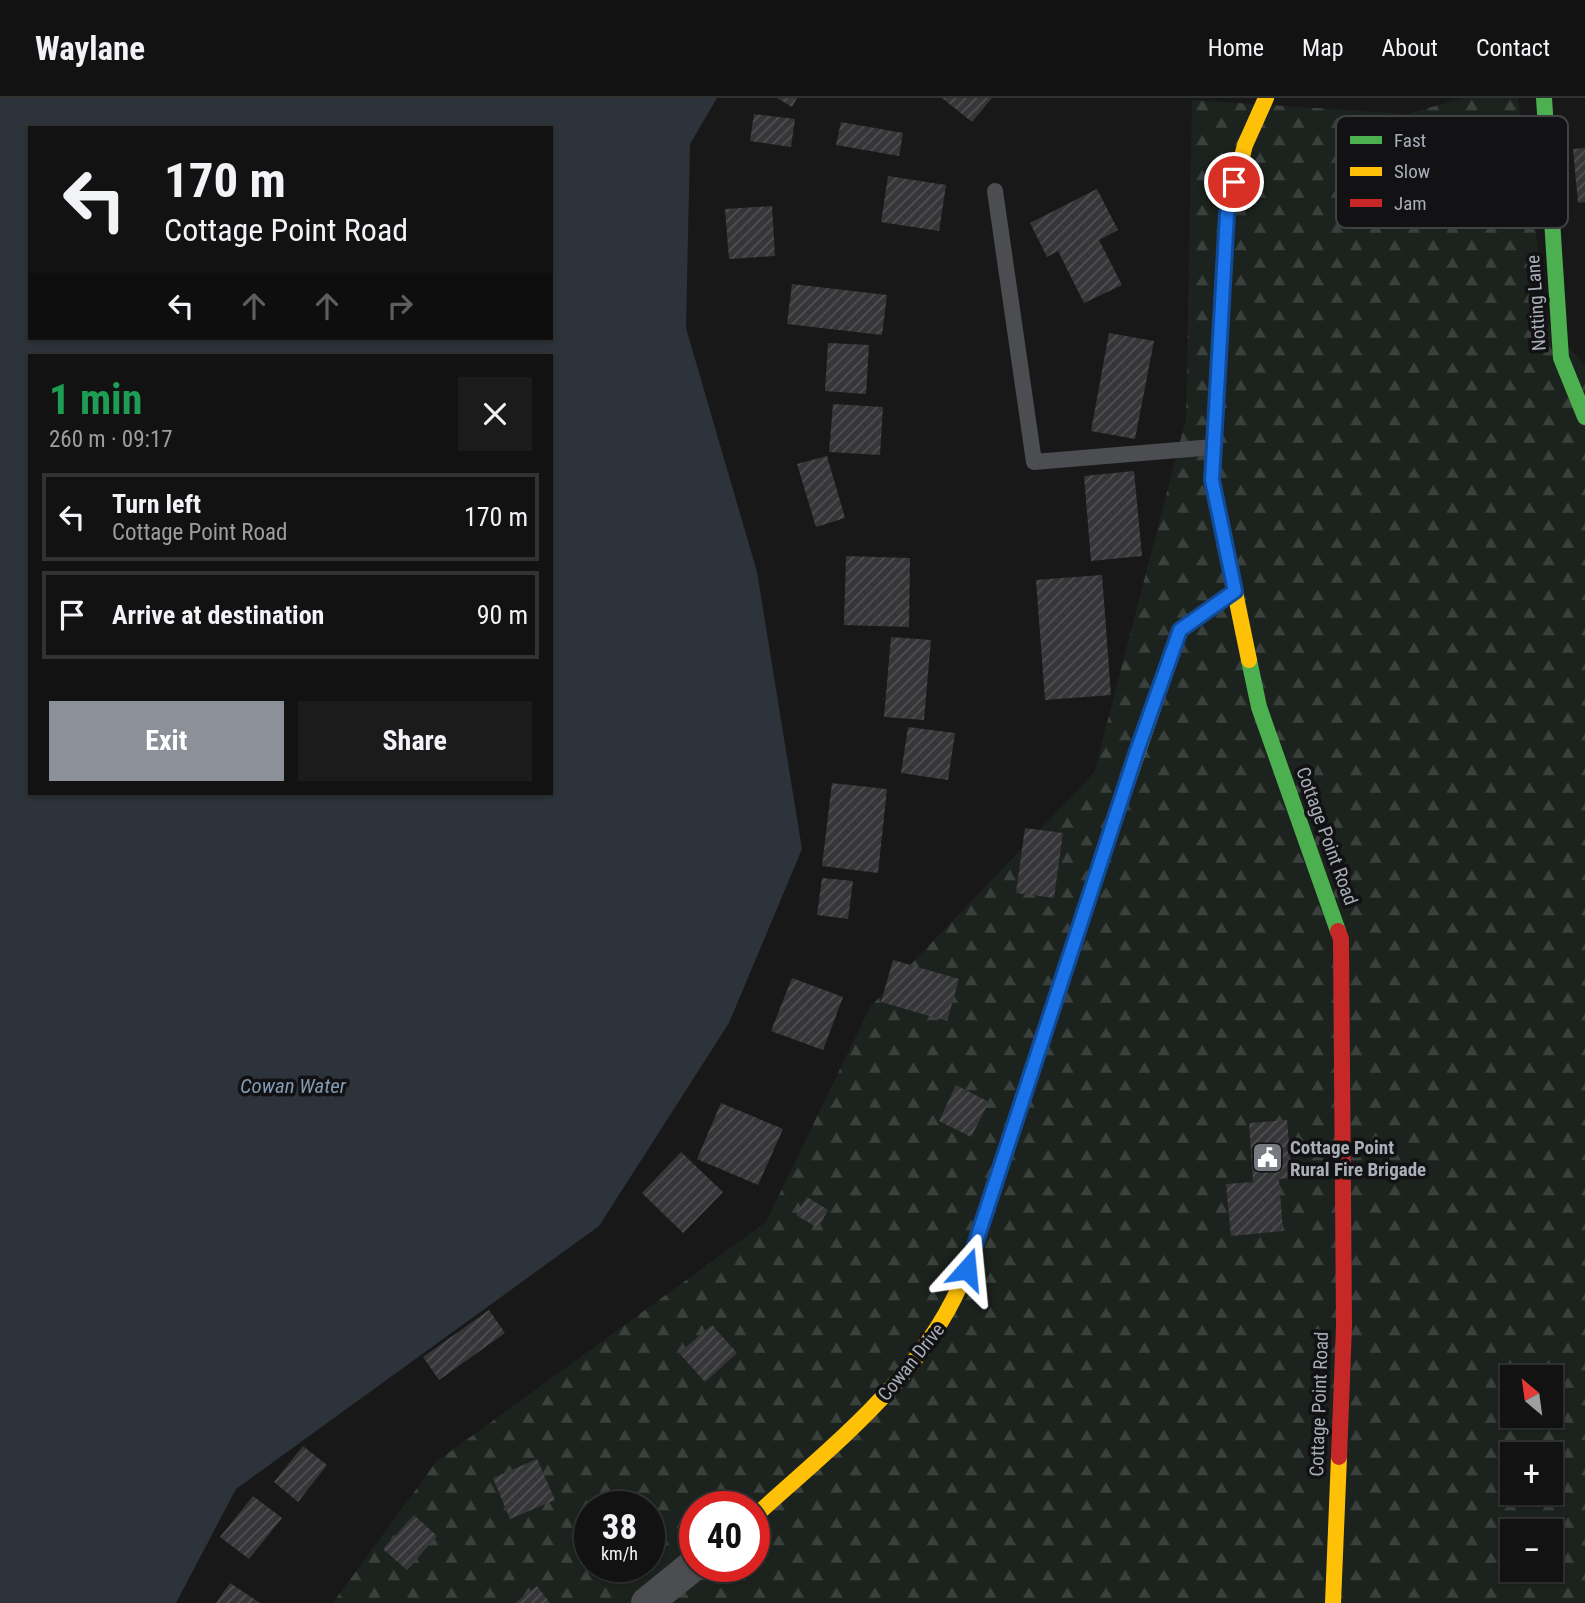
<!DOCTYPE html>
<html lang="en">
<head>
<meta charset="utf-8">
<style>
  body { margin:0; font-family:"Roboto Condensed",sans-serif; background:#1b1b1b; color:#f1f3f6; height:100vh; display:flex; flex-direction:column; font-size:26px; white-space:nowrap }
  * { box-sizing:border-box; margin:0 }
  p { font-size:23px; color:#9c9e9f }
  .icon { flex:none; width:38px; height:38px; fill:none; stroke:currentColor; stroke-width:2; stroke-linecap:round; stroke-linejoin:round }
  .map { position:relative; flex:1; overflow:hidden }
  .drawer { position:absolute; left:28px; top:256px; width:525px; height:441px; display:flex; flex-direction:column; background:#121212; border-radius:0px; box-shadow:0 2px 5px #0004,0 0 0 2px #313232 }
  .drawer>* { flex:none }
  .guide { position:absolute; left:28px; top:28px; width:525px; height:214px; border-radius:0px; box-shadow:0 2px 5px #0004,0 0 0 2px #313232; background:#121212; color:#f1f3f6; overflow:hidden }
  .needle { width:46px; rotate:331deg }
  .buttons { position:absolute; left:1500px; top:1267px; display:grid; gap:14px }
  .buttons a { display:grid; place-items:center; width:63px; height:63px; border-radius:0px; background:#121212; box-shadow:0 2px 5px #0004,0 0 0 2px #313232; font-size:35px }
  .speed { position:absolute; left:574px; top:1393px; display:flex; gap:14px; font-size:35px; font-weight:700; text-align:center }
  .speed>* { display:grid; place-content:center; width:91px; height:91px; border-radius:50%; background:#121212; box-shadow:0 2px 5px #0004,0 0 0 2px #313232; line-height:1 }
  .speed small { font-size:18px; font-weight:400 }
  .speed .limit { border:10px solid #d22; background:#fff; color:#111 }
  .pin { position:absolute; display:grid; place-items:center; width:60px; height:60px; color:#fff; margin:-30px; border:4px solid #fff; border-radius:50%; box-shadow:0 2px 7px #0007 }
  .me { position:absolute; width:77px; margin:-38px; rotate:18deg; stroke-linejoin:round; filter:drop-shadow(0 0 5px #0008) }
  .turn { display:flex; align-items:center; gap:24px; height:147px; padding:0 21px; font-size:32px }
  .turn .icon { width:91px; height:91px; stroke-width:2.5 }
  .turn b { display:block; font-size:49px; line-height:60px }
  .lanes { display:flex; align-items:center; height:66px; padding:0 21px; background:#0003; justify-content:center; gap:35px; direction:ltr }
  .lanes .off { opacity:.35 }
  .round { display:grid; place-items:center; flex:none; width:74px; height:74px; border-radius:0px; background:#1b1b1b }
  .summary { display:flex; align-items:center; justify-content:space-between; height:119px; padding:0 21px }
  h1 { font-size:42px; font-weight:700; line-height:52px; color:#1e9e55 }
  .cta { display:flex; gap:14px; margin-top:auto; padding:14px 21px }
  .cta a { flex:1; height:80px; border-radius:0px; background:#8c9099; color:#fff; font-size:28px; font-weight:700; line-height:80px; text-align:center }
  .cta a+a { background:#1b1b1b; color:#f1f3f6 }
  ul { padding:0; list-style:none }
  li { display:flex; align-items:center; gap:21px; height:88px; margin:0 14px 10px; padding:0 7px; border:4px solid #313232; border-radius:0px }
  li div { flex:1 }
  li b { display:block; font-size:26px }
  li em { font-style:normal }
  header { display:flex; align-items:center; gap:42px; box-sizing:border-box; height:98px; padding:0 35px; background:#121212; border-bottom:2px solid #313232 }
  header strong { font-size:33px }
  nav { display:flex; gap:38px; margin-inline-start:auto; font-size:24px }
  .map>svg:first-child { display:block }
  .forest { fill:url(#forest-firs); fill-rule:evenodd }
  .water { fill:#2c333a; fill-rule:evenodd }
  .building { fill:url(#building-hatch) }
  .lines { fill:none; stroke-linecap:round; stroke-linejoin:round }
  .lane { stroke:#4c4d51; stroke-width:16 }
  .street { stroke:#4c4d51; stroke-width:32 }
  .fast { stroke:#4caf50; stroke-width:16 }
  .slow { stroke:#ffc107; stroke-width:16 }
  .jam { stroke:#c62828; stroke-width:16 }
  .route-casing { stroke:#114b97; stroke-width:18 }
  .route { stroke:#1a73e8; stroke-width:12 }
  .labels { text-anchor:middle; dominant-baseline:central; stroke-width:7; stroke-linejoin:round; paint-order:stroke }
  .street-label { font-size:19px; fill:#aaaeb8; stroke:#121214 }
  .poi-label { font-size:19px; font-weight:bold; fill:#aaaeb8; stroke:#121214; text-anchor:start }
  .water-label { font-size:21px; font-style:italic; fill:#829ab2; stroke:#121214 }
  .key { fill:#121214; stroke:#404145; stroke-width:2 }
  .key-label { font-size:19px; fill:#aaaeb8 }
</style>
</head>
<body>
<header>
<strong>Waylane</strong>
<nav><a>Home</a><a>Map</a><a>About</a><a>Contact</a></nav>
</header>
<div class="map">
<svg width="1585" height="1505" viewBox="0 0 1585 1505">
  <defs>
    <pattern id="forest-firs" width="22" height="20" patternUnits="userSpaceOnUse" patternTransform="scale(1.75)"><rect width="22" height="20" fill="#1c221d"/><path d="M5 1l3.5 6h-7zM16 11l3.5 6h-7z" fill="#3a403c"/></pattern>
    <pattern id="building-hatch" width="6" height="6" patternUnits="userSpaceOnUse" patternTransform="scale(1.75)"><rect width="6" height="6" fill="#363638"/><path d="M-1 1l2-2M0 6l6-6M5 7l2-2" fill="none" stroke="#505153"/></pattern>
  </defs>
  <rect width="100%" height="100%" fill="#181818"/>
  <path class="forest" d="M 1463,0 L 1518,0 L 1548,226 L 1585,267 L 1585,1505 L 333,1505 L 436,1364 L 766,1124 L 870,909 L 1094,675 L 1186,321 L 1192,2 L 1407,16 ZM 1512,1279 L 1550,1279 L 1550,1318 L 1512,1318 ZM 1512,1356 L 1550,1356 L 1550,1395 L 1512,1395 ZM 590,1409 L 649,1409 L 649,1468 L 590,1468 ZM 695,1409 L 754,1409 L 754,1468 L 695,1468 ZM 1512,1433 L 1550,1433 L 1550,1472 L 1512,1472 Z"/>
  <path class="water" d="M 0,0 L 717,0 L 690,46 L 686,230 L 757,474 L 802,751 L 729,925 L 599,1128 L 236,1391 L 176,1505 L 0,1505 ZM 30,30 L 551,30 L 551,240 L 30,240 ZM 30,257 L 551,257 L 551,695 L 30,695 Z"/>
  <g class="building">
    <polygon points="777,0 797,0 792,9"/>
    <polygon points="942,0 992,0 972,24"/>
    <polygon points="754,16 795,21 791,49 750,43"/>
    <polygon points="841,24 903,35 899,58 836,47"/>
    <polygon points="1585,50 1585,104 1578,105 1573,51"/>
    <polygon points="888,78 946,87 939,133 881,124"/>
    <polygon points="1097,91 1118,132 1099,142 1122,187 1084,205 1058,153 1047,159 1030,125"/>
    <polygon points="772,108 775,158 729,161 725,111"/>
    <polygon points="792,186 887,197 882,237 787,226"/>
    <polygon points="1109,235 1154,243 1135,341 1091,333"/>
    <polygon points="828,245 869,247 866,296 825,293"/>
    <polygon points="833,306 883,309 880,357 829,354"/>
    <polygon points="827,358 845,420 816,429 797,366"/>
    <polygon points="1134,373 1142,458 1091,463 1084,378"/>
    <polygon points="846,458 910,460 909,529 844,527"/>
    <polygon points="1102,477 1111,597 1045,602 1036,482"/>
    <polygon points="891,539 931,542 924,622 884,619"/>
    <polygon points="908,629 955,635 948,682 901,675"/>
    <polygon points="832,685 887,691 878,775 822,768"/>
    <polygon points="1025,730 1063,735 1054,800 1016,795"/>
    <polygon points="822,780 853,783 848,821 817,817"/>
    <polygon points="893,862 959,881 947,923 881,904"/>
    <polygon points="792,880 843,899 823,952 771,933"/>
    <polygon points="956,987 989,1004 971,1039 939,1023"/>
    <polygon points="721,1005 783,1031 758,1087 697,1061"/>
    <polygon points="1287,1022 1292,1080 1279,1081 1283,1133 1231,1138 1226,1086 1253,1084 1249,1025"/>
    <polygon points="681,1054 723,1094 683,1135 642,1095"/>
    <polygon points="807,1099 828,1112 818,1130 796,1117"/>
    <polygon points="489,1212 505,1235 439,1282 423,1259"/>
    <polygon points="712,1227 737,1255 705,1284 679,1255"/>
    <polygon points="303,1348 327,1367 298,1404 274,1384"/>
    <polygon points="537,1361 555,1402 510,1421 493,1380"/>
    <polygon points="253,1398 282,1420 249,1461 220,1439"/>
    <polygon points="414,1417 437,1438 407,1472 383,1451"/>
    <polygon points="230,1485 260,1505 216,1505"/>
    <polygon points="537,1488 550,1505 515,1505"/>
  </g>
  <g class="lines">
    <polyline class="lane" points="995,93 1034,364 1214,349"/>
    <polyline class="street" points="647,1505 695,1466"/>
    <g class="fast">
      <polyline points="1544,0 1561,260 1585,319"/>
      <polyline points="1249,562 1259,609 1338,833"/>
    </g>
    <g class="slow">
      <polyline points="1249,562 1212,382 1227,116 1245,47 1266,0"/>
      <polyline points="1117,714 1180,532 1235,493"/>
      <path d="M 754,1419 C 835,1345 934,1270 970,1162"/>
      <polyline points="1333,1505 1339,1359"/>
    </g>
    <g class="jam">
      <polyline points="1338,833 1341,841 1344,1228 1339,1359"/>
      <polyline points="970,1162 1117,714"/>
    </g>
  </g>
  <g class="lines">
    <defs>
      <polyline id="route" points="967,1171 1137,653 1180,532 1235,493 1212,382 1227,116 1234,84"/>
    </defs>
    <use href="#route" class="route-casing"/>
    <use href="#route" class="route"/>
  </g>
  <defs>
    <symbol id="civic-square" viewBox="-11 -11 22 22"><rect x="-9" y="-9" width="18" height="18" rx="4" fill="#777a80" stroke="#121214"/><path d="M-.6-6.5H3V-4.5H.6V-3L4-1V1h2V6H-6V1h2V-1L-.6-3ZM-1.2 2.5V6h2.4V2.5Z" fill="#fff"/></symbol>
  </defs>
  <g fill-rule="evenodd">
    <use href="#civic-square" x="1250" y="1042" width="35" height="35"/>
  </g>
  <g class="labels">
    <g class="street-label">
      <text transform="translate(1536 205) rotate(-94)">Notting Lane</text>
      <text transform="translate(1327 738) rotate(70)">Cottage Point Road</text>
      <text transform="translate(911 1264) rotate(-51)">Cowan Drive</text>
      <text transform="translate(1319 1306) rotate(-88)">Cottage Point Road</text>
    </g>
    <g class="poi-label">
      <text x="1290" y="1049">Cottage Point<tspan x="1290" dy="22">Rural Fire Brigade</tspan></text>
    </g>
    <g class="water-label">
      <text x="293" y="988">Cowan Water</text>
    </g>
  </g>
  <rect x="1336" y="18" width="232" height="112" rx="10" class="key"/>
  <rect x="1350" y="38" width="32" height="8" fill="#4caf50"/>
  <rect x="1350" y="69" width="32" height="9" fill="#ffc107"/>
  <rect x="1350" y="101" width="32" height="8" fill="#c62828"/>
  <g class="key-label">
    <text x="1394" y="49">Fast</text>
    <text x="1394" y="80">Slow</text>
    <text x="1394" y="112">Jam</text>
  </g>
</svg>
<div class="buttons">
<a><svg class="needle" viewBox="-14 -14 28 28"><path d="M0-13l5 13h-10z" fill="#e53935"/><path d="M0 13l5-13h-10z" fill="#9c9e9f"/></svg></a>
<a>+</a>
<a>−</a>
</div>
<div class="speed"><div>38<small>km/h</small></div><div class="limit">40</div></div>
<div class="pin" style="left:1234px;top:84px;background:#d93025"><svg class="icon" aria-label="arrive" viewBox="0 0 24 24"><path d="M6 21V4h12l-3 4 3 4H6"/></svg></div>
<svg class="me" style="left:967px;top:1171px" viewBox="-20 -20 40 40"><path d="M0-17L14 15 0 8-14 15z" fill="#1a73e8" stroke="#fff" stroke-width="4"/></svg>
<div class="guide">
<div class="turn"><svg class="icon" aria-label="left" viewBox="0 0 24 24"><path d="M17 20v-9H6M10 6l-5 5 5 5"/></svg><div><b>170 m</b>Cottage Point Road</div></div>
<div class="lanes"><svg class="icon" aria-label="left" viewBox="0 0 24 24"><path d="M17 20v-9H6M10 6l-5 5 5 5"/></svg><svg class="icon off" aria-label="ahead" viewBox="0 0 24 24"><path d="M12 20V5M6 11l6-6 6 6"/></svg><svg class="icon off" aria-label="ahead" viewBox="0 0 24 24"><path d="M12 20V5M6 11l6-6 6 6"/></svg><svg class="icon off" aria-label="right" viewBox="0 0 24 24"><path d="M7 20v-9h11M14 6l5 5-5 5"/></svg></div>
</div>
<section class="drawer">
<div class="summary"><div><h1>1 min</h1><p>260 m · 09:17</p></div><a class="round"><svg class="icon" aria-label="close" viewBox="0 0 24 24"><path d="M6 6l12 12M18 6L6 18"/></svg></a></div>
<ul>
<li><svg class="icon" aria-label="left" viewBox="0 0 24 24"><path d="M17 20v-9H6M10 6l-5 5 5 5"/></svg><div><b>Turn left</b><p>Cottage Point Road</p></div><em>170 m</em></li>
<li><svg class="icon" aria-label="arrive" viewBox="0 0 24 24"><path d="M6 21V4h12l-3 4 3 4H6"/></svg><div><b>Arrive at destination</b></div><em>90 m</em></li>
</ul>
<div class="cta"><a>Exit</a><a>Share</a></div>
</section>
</div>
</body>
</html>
